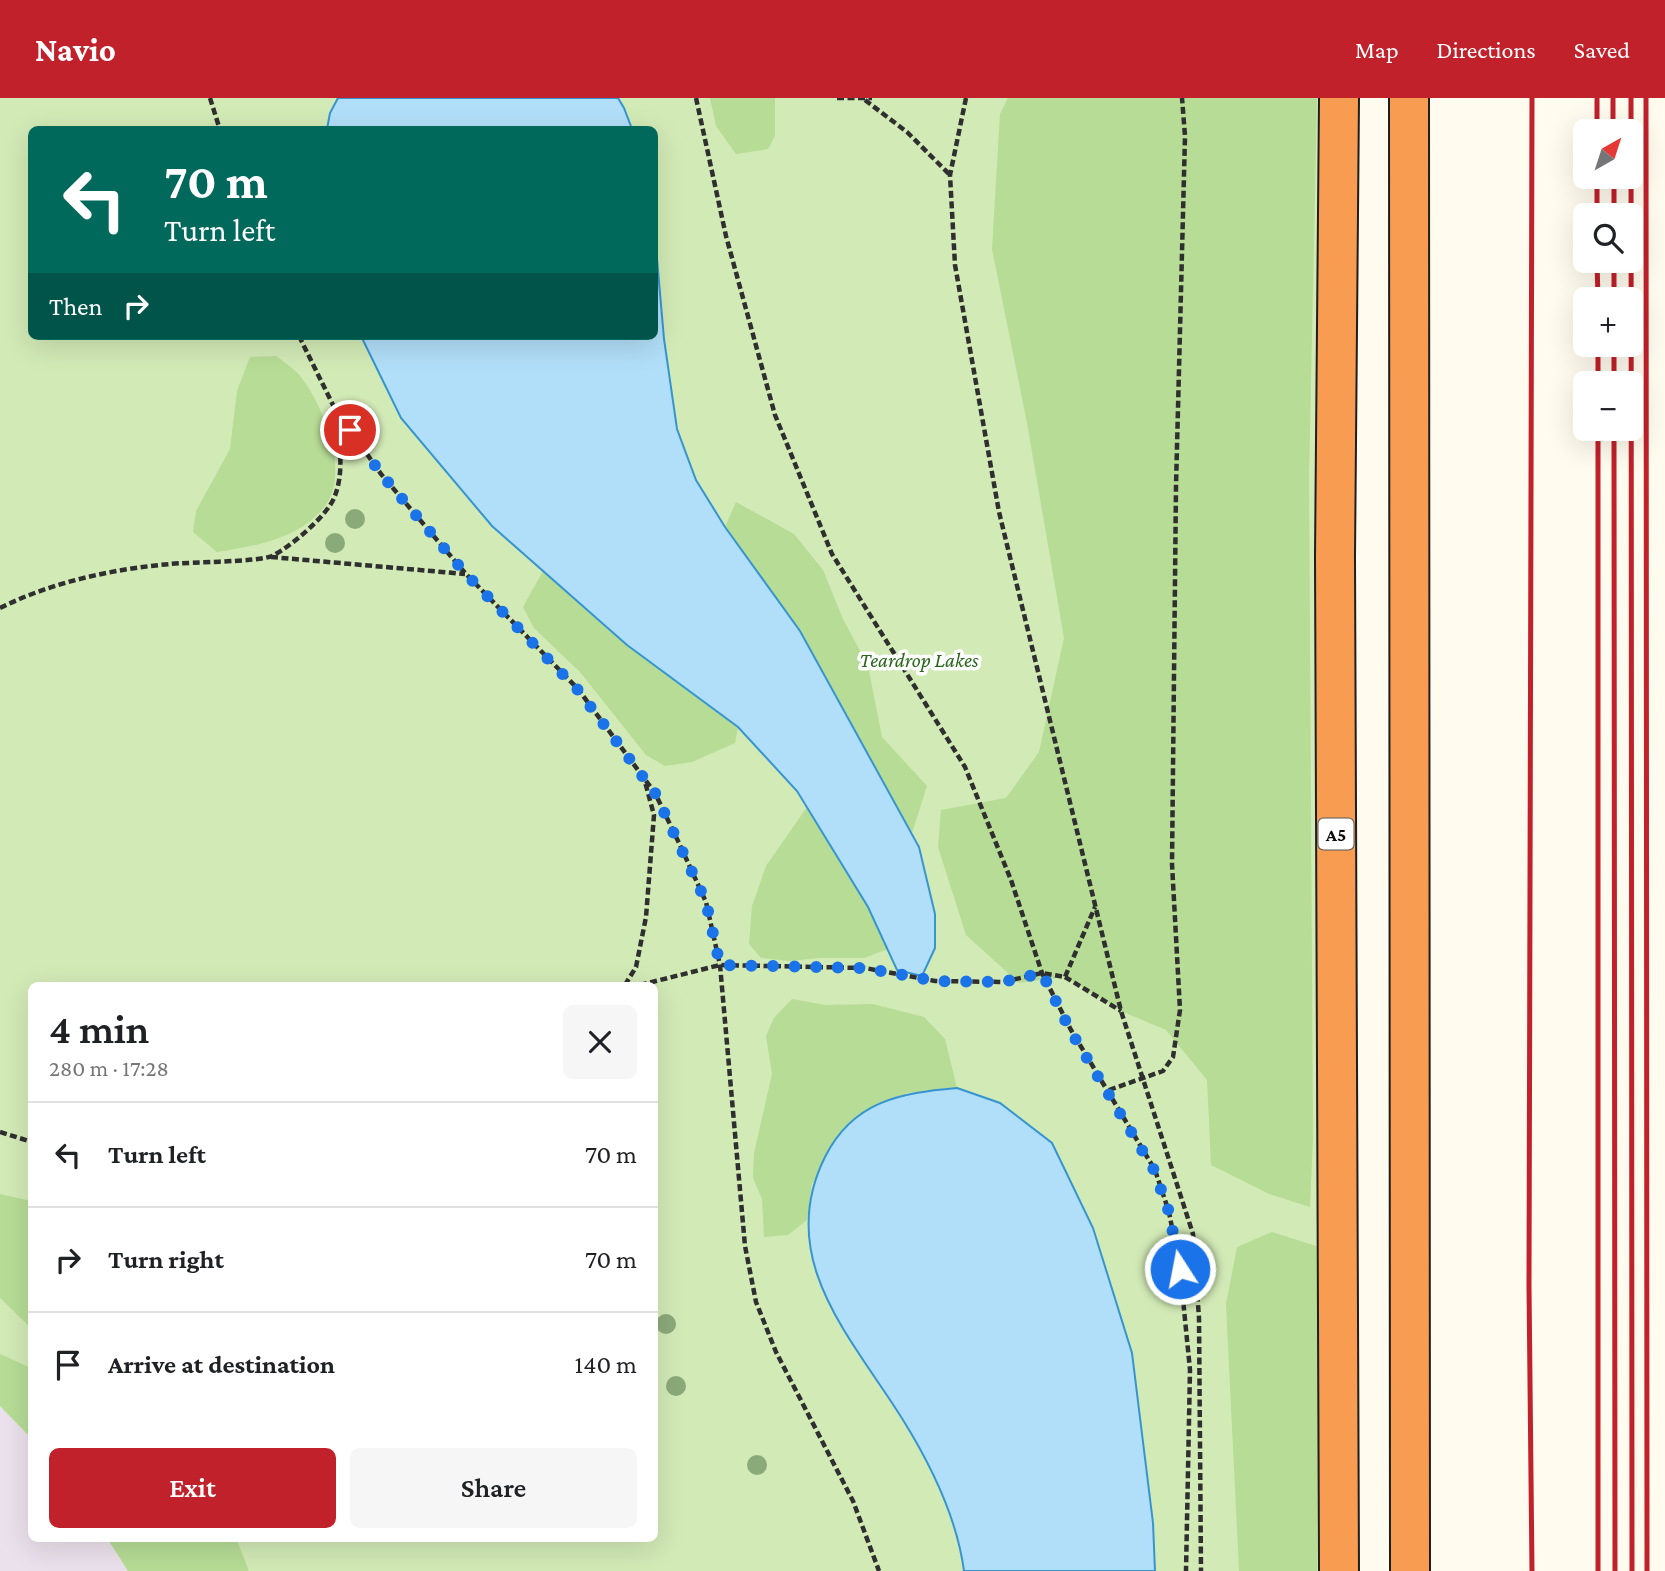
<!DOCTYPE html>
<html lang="en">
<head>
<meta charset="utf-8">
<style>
  body { margin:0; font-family:"Crimson Pro",serif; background:#f6f6f6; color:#202124; height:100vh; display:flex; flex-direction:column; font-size:26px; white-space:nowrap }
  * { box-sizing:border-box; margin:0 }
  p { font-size:23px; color:#757577 }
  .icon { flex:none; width:38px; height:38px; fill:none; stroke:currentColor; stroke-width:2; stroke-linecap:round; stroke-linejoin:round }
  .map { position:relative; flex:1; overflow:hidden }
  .sheet { position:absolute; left:28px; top:884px; width:630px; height:560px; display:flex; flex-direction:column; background:#fff; border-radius:10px; box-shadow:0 7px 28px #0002 }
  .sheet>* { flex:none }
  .top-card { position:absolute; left:28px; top:28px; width:630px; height:214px; border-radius:10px; box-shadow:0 7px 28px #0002; background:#00695c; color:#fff; overflow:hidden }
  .needle { width:46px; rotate:39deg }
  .tools { position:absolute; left:1573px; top:21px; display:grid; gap:14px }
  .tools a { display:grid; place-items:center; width:70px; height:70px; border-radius:10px; background:#fff; box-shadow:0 7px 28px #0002; font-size:35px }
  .pin { position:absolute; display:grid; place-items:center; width:60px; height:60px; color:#fff; margin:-30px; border:4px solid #fff; border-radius:50%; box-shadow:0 2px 7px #0007 }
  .me { position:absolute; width:77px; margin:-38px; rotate:349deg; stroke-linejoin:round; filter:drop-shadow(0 0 5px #0008) }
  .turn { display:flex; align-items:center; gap:24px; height:147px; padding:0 21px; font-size:32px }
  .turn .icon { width:91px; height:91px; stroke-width:2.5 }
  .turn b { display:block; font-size:49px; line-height:60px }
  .then { display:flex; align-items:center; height:66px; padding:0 21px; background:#0003; gap:14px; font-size:26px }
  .round { display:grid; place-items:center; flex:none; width:74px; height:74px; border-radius:10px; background:#f6f6f6 }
  .headline { display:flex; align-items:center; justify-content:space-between; height:119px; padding:0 21px }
  h1 { font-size:42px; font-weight:600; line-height:52px }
  .cta { display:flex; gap:14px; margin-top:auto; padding:14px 21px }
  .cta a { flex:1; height:80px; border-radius:10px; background:#c1212b; color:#fff; font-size:28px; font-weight:600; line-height:80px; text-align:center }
  .cta a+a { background:#f6f6f6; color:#202124 }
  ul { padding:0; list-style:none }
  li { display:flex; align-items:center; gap:21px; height:105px; padding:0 21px; border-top:2px solid #e0e0e0 }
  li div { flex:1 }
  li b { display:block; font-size:26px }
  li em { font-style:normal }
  header { display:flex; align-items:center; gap:42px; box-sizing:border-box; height:98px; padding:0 35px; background:#c1212b; color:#fff }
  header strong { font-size:33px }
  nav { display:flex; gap:38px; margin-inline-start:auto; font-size:24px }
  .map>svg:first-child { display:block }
  .industrial { fill:#ebe1ec }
  .green { fill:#d2eab6; fill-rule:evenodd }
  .forest { fill:#b6dc95 }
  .water { fill:#b1def8; stroke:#3695d1; stroke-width:2 }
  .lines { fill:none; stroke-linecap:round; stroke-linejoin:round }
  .highway-casing { stroke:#1e1e1e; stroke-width:42 }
  .path { stroke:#2f2f2f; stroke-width:4.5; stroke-dasharray:7 3.5; stroke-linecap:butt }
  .highway { stroke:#f89c52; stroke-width:38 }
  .rail { stroke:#c1212b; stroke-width:5 }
  .tree { fill:#8baa7a }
  .route { stroke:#1a73e8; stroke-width:12; stroke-dasharray:0 21.6 }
  .labels { text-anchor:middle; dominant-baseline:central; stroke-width:7; stroke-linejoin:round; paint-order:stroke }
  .shield { fill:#fff; stroke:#565656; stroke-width:2 }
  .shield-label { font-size:19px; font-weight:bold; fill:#0d0d0d }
  .park-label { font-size:21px; font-style:italic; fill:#2c671c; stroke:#fff }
</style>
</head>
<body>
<header>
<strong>Navio</strong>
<nav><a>Map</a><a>Directions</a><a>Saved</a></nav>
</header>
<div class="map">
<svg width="1665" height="1473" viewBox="0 0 1665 1473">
  <rect width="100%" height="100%" fill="#fffbee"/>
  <polygon class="industrial" points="0,1308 31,1340 32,1440 107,1440 128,1473 0,1473"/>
  <path class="green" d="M 0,0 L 1340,0 L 1339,1473 L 128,1473 L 107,1440 L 654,1440 L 654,887 L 32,887 L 31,1340 L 0,1308 ZM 32,32 L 654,32 L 654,238 L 32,238 Z"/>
  <g class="forest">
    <polygon points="710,0 775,0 775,38 768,51 736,56 716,28"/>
    <polygon points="1008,0 1317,0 1309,380 1313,1039 1310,1109 1269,1096 1211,1067 1207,982 1166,932 1121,913 1065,879 1019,885 966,837 938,749 941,712 1006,700 1039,654 1064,540 1027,325 992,151 1000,16"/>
    <path d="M 276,258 C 284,264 295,271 301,279 C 325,311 353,379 321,413 C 294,442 254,448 217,454 L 193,434 L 196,413 L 230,351 L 237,293 L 250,259 Z"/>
    <polygon points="736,404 794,436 823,472 843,521 868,568 882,639 927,688 912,735 800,533 725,429"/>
    <polygon points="543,473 627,547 738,629 735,645 692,664 665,668 646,657 580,574 534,530 523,509"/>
    <polygon points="807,709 868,809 888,851 864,860 819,860 789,863 761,860 749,846 752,808 766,768"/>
    <polygon points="792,901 825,907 873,906 924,919 945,941 957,990 906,995 812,1085 807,1122 788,1137 764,1139 762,1101 753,1080 754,1055 772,976 766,938 774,920"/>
    <polygon points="0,1096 31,1103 31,1230 0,1200"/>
    <polygon points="1272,1134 1319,1149 1317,1473 1239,1473 1226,1206 1237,1149"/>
    <polygon points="0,1256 31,1270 31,1340 0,1308"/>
    <polygon points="107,1440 236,1440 249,1473 128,1473"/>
  </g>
  <g class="water">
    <polygon points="338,0 618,0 624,10 632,31 327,31 330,15"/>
    <polygon points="655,138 664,241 677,331 696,382 725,429 800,533 919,749 935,816 935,850 922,878 897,872 868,809 797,693 738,629 627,547 492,428 401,320 361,238 654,238"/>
    <path d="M 957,990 L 1000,1005 L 1052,1045 L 1093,1130 L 1132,1255 L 1153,1425 L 1155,1473 L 964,1473 C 957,1420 931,1367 903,1322 C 852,1240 774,1161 825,1059 C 853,1003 900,995 957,990 Z"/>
  </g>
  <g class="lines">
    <defs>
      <g id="highway">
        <polyline points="1409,0 1410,1473"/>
        <polyline points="1339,1473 1335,459 1339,0"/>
      </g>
    </defs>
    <use href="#highway" class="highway-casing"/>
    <g class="path">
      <polyline points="210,0 220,32"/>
      <polyline points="696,0 726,138 775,317 832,456 965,669 1011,782 1042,875 1071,932 1155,1072 1169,1114 1180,1171 1190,1272 1186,1473"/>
      <polyline points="837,0 872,0"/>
      <polyline points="966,0 950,77 955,167 999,414 1121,913 1193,1136 1199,1220 1201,1473"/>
      <polyline points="865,2 907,34 950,77"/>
      <polyline points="299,238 334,309 381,376 466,476 578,591 655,695 679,745 706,804 720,867 745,1148 756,1204 776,1254 853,1403 879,1473"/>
      <polyline points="271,459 465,476"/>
      <path d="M 0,510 C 52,484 113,471 170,466 C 190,464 258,464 272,458 C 290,449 326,419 334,400 C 346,372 338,339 335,310"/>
      <polyline points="1065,879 1121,913"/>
      <polyline points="625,887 636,869 646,819 654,717 645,684"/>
      <polyline points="640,887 720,867 865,870 935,883 1003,884 1042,875 1065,879 1095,809"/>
      <polyline points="1109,992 1163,973 1173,959 1180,912 1172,766 1176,388 1185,38 1182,0"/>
      <polyline points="0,1034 32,1044"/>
    </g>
    <use href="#highway" class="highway"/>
    <g class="rail">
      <polyline points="1597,0 1597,33"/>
      <polyline points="1613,0 1613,33"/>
      <polyline points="1631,0 1632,1473"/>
      <polyline points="1646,0 1647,1473"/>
      <polyline points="1597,79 1597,117"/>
      <polyline points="1614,79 1614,117"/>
      <polyline points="1597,163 1598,201"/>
      <polyline points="1614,163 1614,201"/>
      <polyline points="1598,247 1598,285"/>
      <polyline points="1614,247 1614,285"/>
      <polyline points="1598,331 1598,1473"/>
      <polyline points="1614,331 1615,1473"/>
      <polyline points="1532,1473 1529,1188 1532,0"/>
    </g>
  </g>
  <g class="tree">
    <circle cx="355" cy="421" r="10"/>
    <circle cx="335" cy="445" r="10"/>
    <circle cx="666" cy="1226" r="10"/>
    <circle cx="676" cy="1288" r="10"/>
    <circle cx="757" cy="1367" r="10"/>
  </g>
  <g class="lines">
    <polyline class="route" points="350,332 381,376 466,476 578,592 655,695 706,804 720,867 865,870 935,883 1003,884 1042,875 1070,932 1154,1072 1169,1114 1180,1171"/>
  </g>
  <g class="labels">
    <rect class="shield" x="1318.5" y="720.5" width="35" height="31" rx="5"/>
    <g class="shield-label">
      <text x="1336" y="736">A5</text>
    </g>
    <g class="park-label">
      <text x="919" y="562">Teardrop Lakes</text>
    </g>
  </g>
</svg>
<div class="tools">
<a><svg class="needle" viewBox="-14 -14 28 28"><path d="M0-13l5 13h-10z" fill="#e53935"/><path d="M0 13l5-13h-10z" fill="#757577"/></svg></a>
<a><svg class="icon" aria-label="search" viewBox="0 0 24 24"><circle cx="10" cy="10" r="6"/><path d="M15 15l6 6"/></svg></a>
<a>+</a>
<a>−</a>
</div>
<div class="pin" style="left:350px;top:332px;background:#d93025"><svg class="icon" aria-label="arrive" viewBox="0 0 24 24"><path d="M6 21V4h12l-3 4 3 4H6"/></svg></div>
<svg class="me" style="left:1180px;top:1171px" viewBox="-20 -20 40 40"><circle r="17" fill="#1a73e8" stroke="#fff" stroke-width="3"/><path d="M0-11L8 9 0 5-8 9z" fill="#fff"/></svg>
<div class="top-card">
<div class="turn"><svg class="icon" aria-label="left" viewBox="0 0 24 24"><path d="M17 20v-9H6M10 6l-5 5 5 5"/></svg><div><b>70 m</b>Turn left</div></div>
<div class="then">Then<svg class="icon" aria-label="right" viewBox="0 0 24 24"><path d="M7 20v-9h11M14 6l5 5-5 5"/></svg></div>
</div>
<section class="sheet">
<div class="headline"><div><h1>4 min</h1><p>280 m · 17:28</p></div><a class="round"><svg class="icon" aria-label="close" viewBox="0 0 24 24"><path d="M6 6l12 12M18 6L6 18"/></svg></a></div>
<ul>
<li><svg class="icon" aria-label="left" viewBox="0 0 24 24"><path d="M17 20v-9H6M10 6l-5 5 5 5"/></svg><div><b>Turn left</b></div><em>70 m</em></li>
<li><svg class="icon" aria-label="right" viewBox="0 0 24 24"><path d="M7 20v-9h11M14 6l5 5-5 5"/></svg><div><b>Turn right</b></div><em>70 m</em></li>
<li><svg class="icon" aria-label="arrive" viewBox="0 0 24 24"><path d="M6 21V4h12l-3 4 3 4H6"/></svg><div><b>Arrive at destination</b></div><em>140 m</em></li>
</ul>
<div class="cta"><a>Exit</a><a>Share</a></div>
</section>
</div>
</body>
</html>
